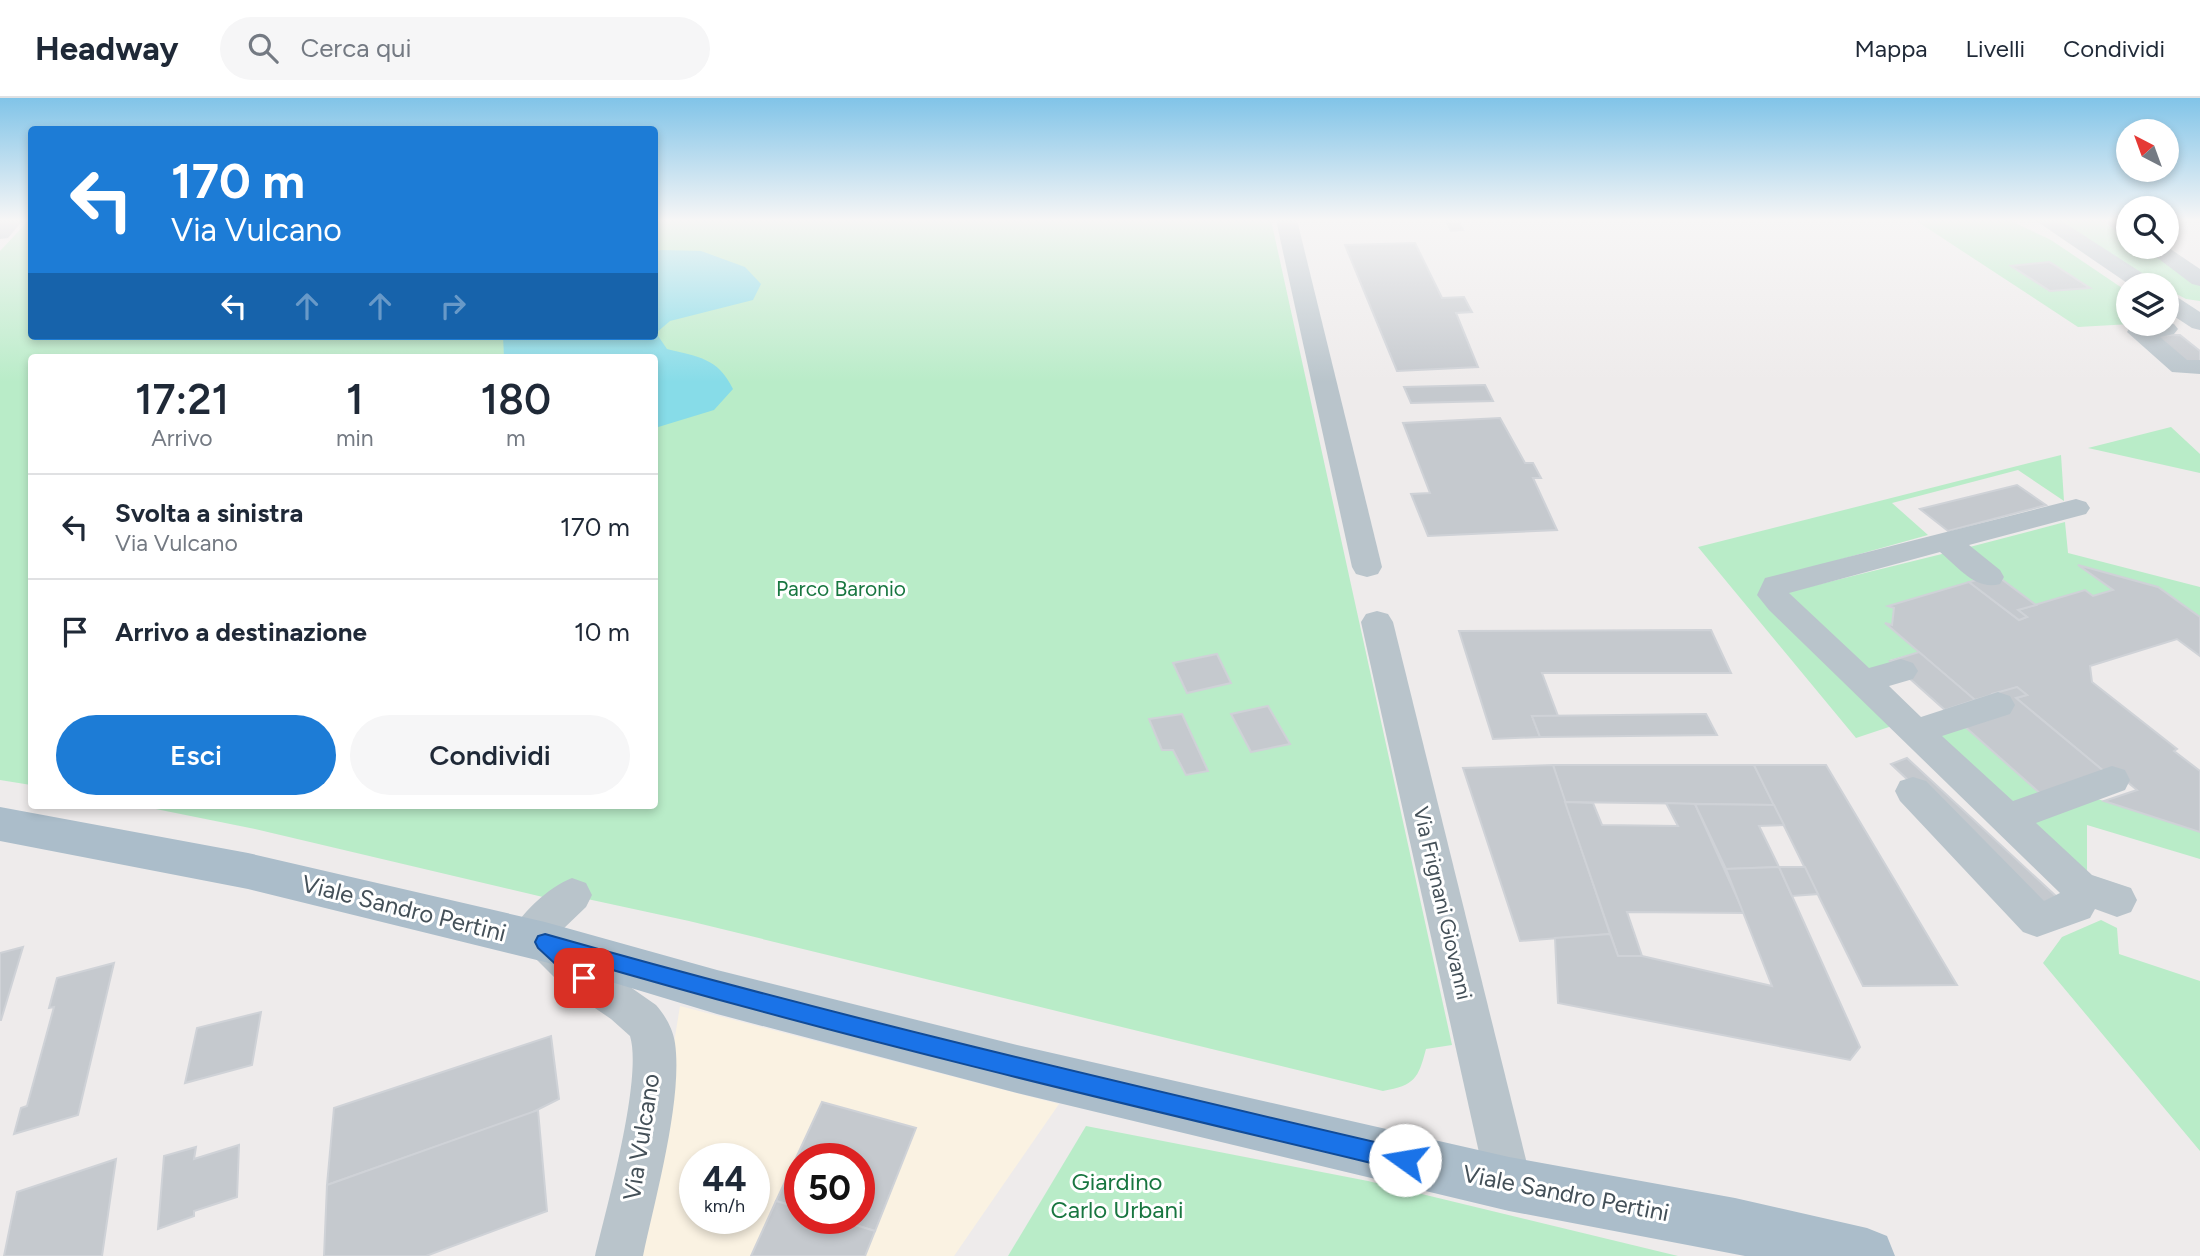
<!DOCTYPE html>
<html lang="it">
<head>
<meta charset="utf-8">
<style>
  body { margin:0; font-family:Figtree,sans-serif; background:#f6f6f7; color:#1f2937; height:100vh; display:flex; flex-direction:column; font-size:26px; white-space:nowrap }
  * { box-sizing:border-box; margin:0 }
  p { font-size:23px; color:#747a83 }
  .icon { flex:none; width:38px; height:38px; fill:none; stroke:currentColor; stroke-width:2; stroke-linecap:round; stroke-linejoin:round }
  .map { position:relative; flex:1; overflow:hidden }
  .details { position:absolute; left:28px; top:256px; width:630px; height:455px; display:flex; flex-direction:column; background:#fff; border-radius:7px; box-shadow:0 4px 10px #0003 }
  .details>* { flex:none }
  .guide { position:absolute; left:28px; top:28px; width:630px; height:214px; border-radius:7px; box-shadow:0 4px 10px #0003; background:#1d7cd6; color:#fff; overflow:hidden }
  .needle { width:46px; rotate:319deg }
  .fabs { position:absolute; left:2116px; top:21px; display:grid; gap:14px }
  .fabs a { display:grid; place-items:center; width:63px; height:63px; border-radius:50%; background:#fff; box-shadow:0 4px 10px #0003; font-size:35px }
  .speed { position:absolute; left:679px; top:1045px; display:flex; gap:14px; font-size:35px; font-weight:700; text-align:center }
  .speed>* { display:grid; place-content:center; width:91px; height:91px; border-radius:50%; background:#fff; box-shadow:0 4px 10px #0003; line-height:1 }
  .speed small { font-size:18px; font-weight:400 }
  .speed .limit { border:10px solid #d22; background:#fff; color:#111 }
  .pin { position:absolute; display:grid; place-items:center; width:60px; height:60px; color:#fff; margin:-30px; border-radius:14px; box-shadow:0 4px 10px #0006 }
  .me { position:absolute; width:77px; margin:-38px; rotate:283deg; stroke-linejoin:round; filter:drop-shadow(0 0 5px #0008) }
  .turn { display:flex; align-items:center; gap:24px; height:147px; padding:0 28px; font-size:32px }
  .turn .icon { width:91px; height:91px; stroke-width:2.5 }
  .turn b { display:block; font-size:49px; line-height:60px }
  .lanes { display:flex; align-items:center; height:66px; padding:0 28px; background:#0003; justify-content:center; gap:35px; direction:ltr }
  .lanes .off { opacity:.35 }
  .eta { display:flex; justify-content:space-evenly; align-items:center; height:119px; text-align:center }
  .eta b { font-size:42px; font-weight:600; line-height:49px }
  .cta { display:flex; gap:14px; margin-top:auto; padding:14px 28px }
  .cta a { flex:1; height:80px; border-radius:42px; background:#1d7cd6; color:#fff; font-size:28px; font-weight:600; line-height:80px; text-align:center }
  .cta a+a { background:#f6f6f7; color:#1f2937 }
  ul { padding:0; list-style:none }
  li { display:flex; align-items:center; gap:21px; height:105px; padding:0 28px; border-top:2px solid #e0e1e3 }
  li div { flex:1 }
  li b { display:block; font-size:26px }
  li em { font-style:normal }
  header { display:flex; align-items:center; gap:42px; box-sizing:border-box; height:98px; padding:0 35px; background:#fff; border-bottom:2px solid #e0e1e3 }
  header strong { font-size:33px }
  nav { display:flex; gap:38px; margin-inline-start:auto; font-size:24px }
  .search { width:490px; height:63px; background:#f6f6f7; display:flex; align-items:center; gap:18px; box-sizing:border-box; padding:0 24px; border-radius:38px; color:#747a83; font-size:26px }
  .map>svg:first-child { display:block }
  .commercial { fill:#faf2e2; fill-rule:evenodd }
  .green { fill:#b9ecc8 }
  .water { fill:#87dce8 }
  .building { fill:#c5c9ce; stroke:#cfd2d7; stroke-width:2 }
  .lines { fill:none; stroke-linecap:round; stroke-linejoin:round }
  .minor { fill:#b9c4cb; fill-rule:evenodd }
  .major { fill:#abbdca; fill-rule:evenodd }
  .route { fill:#1a73e8; stroke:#114b97; stroke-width:2 }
  .labels { text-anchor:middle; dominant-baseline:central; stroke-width:6; stroke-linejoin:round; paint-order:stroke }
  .park-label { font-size:21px; fill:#187640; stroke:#fff }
  .street-label { font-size:21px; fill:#445058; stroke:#fff }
  .near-street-label { font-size:24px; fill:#445058; stroke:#fff }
  .near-park-label { font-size:24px; fill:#187640; stroke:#fff }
</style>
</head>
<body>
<header>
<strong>Headway</strong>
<div class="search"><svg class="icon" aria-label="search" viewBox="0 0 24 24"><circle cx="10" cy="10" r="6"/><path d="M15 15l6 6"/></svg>Cerca qui</div>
<nav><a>Mappa</a><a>Livelli</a><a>Condividi</a></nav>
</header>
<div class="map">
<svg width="2200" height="1158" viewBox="0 0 2200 1158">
  <rect width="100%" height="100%" fill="#eeebeb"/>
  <path class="commercial" d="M 680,908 L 1059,1006 L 954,1158 L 639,1158 ZM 695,1060 L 754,1060 L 754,1120 L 695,1120 ZM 800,1060 L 859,1060 L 859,1120 L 800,1120 Z"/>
  <g class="green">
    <path d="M 29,122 L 31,122 L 32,238 L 654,238 L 655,122 L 1271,122 L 1452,947 L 1426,951 C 1418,981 1415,987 1383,993 L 689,823 L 555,794 L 543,799 L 255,731 L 136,707 L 654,707 L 654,259 L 32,259 L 31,687 L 0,682 L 0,153 Z"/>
    <polygon points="1915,122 2009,122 2051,142 2128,194 2128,226 2131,226 2078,229"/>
    <polygon points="2058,122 2105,122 2128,137 2128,149 2144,149 2200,187 2200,203 2186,201 2167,191 2166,187 2160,187"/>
    <polygon points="2171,329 2200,356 2200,375 2088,350"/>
    <polygon points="2061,357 2064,403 2018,372 1892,405 1928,437 1770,481 1898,626 1856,640 1698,449"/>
    <polygon points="2065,424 2068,455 2200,489 2200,519 2158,489 2081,468 2113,492 2093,498 2085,492 2036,507 1962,451"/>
    <polygon points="1950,454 1982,480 1889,508 1894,510 1892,527 1887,526 1919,554 1890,562 1895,568 1867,576 1784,495"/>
    <polygon points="1963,627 2042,697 2014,707 1937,636"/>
    <polygon points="2088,698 2200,734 2200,761 2087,727 2087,777 2031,725"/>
    <polygon points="2101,822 2117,830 2119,856 2200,883 2200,1053 2043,865 2062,839"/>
    <polygon points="1086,1028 1368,1083 1678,1158 1008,1158"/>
  </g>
  <path class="water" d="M 662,152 L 701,153 L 745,169 L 761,186 L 753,202 L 670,223 L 656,235 L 667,251 C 699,259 718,260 733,291 L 714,312 L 655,330 L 654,259 L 504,259 L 503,238 L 654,238 L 655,153 Z"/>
  <g class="building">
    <polygon points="1458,122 1463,132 1451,133 1446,123"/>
    <polygon points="1415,145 1442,200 1464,199 1472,214 1456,215 1478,269 1397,273 1345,147"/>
    <polygon points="2049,164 2053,166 2090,190 2050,193 2011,168"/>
    <polygon points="2180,237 2200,253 2200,264 2170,265 2137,238"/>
    <polygon points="1485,287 1493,303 1411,305 1404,289"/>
    <polygon points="1500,320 1525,365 1533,365 1541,380 1533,380 1557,432 1428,438 1411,396 1430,395 1403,325"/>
    <polygon points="2017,387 2046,407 1948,433 1920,411"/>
    <polygon points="2078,467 2158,489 2200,519 2200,558 2177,541 2090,568 2092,584 2177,651 2174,653 2200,673 2200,734 2104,703 2137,692 2114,673 2106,675 2016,600 2027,597 2017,589 1975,602 1885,525 1892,527 1894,510 1888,508 1969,484 2019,522 2027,519 2018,512 2085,492 2093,498 2113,492"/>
    <polygon points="1996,477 2036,507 2018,512 2027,519 2019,522 1969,484"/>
    <polygon points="1711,532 1731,575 1542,575 1558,618 1532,618 1540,639 1493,641 1459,533"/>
    <polygon points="1919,554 1975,602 1945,612 1890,563"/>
    <polygon points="1217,556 1231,585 1187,595 1173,565"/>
    <polygon points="2017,589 2027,597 2016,600 2106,675 2042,697 1963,627 1992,596"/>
    <polygon points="1268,608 1290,646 1251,654 1231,616"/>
    <polygon points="1182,616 1208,673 1186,677 1173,652 1162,652 1149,621"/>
    <polygon points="1706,616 1717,637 1540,639 1532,618"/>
    <polygon points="1907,660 2058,800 2041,807 1891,666"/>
    <polygon points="1553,667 1754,667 1774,707 1565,704"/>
    <polygon points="1553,667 1610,836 1520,843 1463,670"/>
    <polygon points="1754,667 1826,667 1957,887 1863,888"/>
    <polygon points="1565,704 1593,705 1602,727 1678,728 1666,705 1695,706 1744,815 1627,814 1642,858 1618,858"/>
    <polygon points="1695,706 1774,707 1784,727 1759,728 1779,769 1726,771"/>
    <polygon points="1779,769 1860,949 1850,962 1558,905 1555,840 1610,836 1618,858 1642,858 1772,888 1726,771"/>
    <polygon points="1779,769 1805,769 1818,796 1792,798"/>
    <polygon points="23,849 1,922 0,922 0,855"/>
    <polygon points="114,865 78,1017 14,1036 21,1010 27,1008 54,909 49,910 57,880"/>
    <polygon points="261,914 252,967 185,985 197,930"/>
    <polygon points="551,938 559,1001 529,1016 327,1087 334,1010"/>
    <polygon points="822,1004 916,1030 875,1133 832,1120 859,1120 859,1060 800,1060 800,1110 776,1103"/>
    <polygon points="538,1012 547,1113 426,1158 324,1158 327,1087"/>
    <polygon points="239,1047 237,1099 194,1113 194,1118 158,1131 164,1058 196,1049 194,1061"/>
    <polygon points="116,1061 102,1158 4,1158 17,1094"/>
    <polygon points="776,1103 800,1110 800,1120 832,1120 875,1133 865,1158 751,1158"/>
  </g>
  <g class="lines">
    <g class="minor">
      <polygon points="0,122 23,122 8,140 0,141"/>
      <polygon points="1276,122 1297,122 1382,469 1378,476 1367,479 1356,476 1352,469"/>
      <polygon points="2035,122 2060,122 2153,182 2156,187 2130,187"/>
      <polygon points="2102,122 2128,122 2128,137 2120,136"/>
      <polygon points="2166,148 2200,171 2200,188 2192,186 2143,149"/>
      <polygon points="2166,195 2174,197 2200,214 2200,232 2192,230 2166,213"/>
      <polygon points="2166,224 2174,226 2178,231 2174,236 2160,239 2187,262 2200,262 2200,276 2172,274 2127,234 2130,229"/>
      <path d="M 2076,401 L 2086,404 L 2090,410 L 2086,416 L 1969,447 L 2000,472 L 2004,479 L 2000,486 C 1976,493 1958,469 1940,454 L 1789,495 L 1869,570 L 1901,561 L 1913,565 L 1918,573 L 1913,581 L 1889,588 L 1921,619 L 1998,594 L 2010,598 L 2015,607 L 2010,616 L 1942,638 L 2013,703 L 2112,668 L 2125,672 L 2130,682 L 2125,692 L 2036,725 L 2092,777 L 2131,790 L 2137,802 L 2131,814 L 2117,819 L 2095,811 L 2090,820 L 2037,839 L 2023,834 L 1900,703 L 1895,693 L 1900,683 L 1913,679 L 1926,683 L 2044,803 L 2060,795 L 1769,512 L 1757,497 L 1765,480 Z"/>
      <polygon points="1377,513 1388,516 1393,524 1532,1086 1526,1103 1509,1109 1492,1103 1486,1086 1361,524 1366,516"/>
      <path d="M 572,780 L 586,785 L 592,797 L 586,809 L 561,833 L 593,863 L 656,907 C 665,917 673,931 675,945 C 683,1001 655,1101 643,1158 L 595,1158 C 606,1112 643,980 630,938 L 611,921 L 564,889 L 531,856 L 514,852 L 508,840 C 519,817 548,789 572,780 Z"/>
    </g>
    <polygon class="major" points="0,709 248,755 545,824 717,872 1017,947 1509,1059 1735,1100 1867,1130 1887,1138 1895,1158 1745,1158 1509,1113 1017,995 717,916 545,864 248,791 0,743"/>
  </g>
  <linearGradient id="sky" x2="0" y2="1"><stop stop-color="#81c4e8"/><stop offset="0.43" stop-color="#f7f6f6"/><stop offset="1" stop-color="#f7f6f6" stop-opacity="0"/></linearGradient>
  <rect width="2200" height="284" fill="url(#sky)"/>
  <path class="route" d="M 545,836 C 830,917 1117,984 1405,1051 L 1413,1054 L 1416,1062 L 1413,1069 L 1405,1073 C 1128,1007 852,942 578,862 L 594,880 L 591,886 L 584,889 L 577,886 L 538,850 L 535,844 L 538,838 Z"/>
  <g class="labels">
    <g class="park-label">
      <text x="841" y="490">Parco Baronio</text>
    </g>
    <g class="street-label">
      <text transform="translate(1443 805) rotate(77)">Via Frignani Giovanni</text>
    </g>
    <g class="near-street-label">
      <text transform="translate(404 810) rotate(14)">Viale Sandro Pertini</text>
      <text transform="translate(641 1039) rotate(-81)">Via Vulcano</text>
      <text transform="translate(1566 1095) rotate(11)">Viale Sandro Pertini</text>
    </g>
    <g class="near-park-label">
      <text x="1117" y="1083">Giardino<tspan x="1117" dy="28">Carlo Urbani</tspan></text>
    </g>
  </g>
</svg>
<div class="fabs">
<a><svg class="needle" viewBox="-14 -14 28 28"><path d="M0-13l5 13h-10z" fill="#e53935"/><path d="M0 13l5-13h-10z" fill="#747a83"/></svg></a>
<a><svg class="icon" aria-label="search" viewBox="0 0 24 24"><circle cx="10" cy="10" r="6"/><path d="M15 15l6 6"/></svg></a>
<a><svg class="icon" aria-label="layers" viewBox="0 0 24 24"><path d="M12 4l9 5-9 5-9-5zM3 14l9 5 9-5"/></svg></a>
</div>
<div class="speed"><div>44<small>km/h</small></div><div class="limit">50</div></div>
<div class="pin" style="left:584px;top:880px;background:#d93025"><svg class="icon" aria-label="arrive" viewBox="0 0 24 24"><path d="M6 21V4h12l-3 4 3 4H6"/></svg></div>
<svg class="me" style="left:1405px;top:1062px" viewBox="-20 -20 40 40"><circle r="19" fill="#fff"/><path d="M0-13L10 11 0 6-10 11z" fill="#1a73e8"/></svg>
<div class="guide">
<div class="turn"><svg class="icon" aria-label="left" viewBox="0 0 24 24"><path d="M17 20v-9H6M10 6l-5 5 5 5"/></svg><div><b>170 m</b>Via Vulcano</div></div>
<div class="lanes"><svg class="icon" aria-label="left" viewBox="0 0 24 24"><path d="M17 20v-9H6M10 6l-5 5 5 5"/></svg><svg class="icon off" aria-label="ahead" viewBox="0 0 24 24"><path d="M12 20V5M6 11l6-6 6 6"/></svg><svg class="icon off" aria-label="ahead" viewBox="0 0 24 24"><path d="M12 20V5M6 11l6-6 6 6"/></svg><svg class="icon off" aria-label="right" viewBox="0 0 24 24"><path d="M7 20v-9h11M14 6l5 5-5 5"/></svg></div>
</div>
<section class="details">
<div class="eta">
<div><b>17:21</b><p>Arrivo</p></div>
<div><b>1</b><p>min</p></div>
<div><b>180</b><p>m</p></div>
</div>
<ul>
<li><svg class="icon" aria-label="left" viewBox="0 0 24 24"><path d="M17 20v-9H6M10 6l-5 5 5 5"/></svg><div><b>Svolta a sinistra</b><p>Via Vulcano</p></div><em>170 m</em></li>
<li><svg class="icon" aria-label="arrive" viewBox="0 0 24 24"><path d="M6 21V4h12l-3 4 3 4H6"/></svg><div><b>Arrivo a destinazione</b></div><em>10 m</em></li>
</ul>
<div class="cta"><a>Esci</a><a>Condividi</a></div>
</section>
</div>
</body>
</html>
